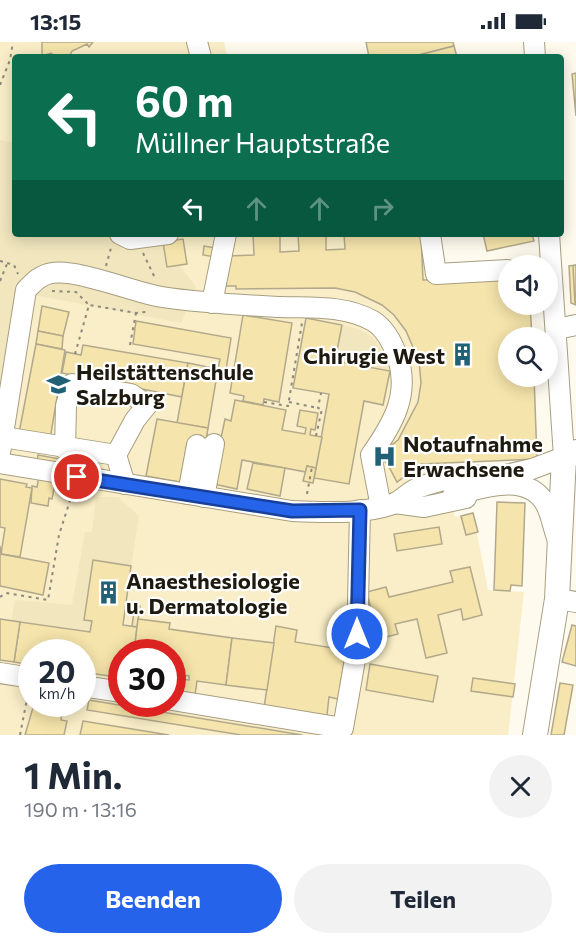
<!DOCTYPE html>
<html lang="de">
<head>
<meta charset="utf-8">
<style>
  body { margin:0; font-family:Commissioner,sans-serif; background:#f2f2f3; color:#1f2937; height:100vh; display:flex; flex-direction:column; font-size:22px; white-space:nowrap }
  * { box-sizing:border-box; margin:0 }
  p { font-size:20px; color:#747a83 }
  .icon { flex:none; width:33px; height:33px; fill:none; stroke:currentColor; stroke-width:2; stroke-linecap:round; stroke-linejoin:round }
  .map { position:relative; height:693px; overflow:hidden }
  .side { display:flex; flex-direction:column; background:#fff; flex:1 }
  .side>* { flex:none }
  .hud { position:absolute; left:12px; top:12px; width:552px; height:183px; border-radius:6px; box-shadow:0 3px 15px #0003; background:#0b6e4f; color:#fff; overflow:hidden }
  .fabs { position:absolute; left:498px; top:213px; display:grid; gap:12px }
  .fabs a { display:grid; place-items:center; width:60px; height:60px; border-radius:50%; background:#fff; box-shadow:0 3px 15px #0003; font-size:30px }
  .speed { position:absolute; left:18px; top:597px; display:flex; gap:12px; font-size:30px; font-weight:700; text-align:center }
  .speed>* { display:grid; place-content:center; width:78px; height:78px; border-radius:50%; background:#fff; box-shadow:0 3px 15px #0003; line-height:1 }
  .speed small { font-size:15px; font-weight:400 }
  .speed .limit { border:9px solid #d22; background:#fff; color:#111 }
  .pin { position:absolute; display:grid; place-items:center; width:51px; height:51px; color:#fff; margin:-26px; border:3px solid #fff; border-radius:50%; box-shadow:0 2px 6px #0007 }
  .me { position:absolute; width:66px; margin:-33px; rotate:0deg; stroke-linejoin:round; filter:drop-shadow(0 0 4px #0008) }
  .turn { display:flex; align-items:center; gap:21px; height:126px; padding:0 24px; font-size:27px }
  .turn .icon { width:78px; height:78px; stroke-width:2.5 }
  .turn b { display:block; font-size:42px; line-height:51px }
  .lanes { display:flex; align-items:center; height:57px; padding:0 24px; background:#0003; justify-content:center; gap:30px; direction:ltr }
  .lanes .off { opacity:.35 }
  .round { display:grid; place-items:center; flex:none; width:63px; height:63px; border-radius:32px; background:#f2f2f3 }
  .summary { display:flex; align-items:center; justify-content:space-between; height:102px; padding:0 24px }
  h1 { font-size:36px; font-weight:700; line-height:45px }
  .action { display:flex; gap:12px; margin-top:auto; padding:12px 24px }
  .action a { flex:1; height:69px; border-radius:36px; background:#2563eb; color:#fff; font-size:24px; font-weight:700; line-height:69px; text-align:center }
  .action a+a { background:#f2f2f3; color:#1f2937 }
  .status { display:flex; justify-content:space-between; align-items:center; height:42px; padding:0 30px; background:#fff; direction:ltr }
  .status svg { height:16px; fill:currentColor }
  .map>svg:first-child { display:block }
  .built { fill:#f9eec7; fill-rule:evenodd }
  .green { fill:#f1e6be }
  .building { fill:#f5e4ab; stroke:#b2a98c; stroke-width:1.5 }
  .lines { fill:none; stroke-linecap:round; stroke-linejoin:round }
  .minor-casing { stroke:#a79e81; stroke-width:22 }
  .major-casing { stroke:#a79e81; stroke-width:26 }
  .path { stroke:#8d897d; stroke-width:2; stroke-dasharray:3 4.5; stroke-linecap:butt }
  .minor { stroke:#fff; stroke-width:20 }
  .major { stroke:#fff; stroke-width:24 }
  .route-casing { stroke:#184099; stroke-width:15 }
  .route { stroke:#2563eb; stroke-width:10 }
  .labels { text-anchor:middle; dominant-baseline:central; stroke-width:4.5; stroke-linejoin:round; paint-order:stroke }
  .poi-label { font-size:22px; font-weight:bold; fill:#1e1a0f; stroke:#fff; text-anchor:start }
</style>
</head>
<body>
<div class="status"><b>13:15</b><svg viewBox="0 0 49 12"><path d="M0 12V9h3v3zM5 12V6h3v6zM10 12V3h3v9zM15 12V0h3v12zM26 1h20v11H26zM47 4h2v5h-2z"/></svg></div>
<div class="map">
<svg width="576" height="693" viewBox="0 0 576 693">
  <rect width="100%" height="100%" fill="#fefaee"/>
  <path class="built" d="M 0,0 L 224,0 L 227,15 L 15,15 L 15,192 L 438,192 L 444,224 L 528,220 L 528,223 L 508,224 L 508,334 L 533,335 L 537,417 L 441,422 L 455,475 L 473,471 L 488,548 L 524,550 L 508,693 L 0,693 ZM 32,610 L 82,610 L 82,662 L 32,662 ZM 122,610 L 172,610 L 172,662 L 122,662 Z"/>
  <g class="green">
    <polygon points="0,98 15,101 15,192 155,192 196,245 181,281 34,253 0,383"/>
    <path d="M 342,283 C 374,289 379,300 390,329 L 335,319 Z"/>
    <polygon points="96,455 118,455 139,474 131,524 93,518 84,578 92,579 90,590 11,579 15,558 72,563 85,490 92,490"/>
  </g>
  <g class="building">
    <polygon points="42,0 93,0 89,5 87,2 72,9 69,15 56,15 51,11 42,14"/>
    <polygon points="366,0 453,0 454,4 411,15 369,15"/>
    <polygon points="454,4 457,15 411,15"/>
    <polygon points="576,31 576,74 572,32"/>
    <polygon points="253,192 280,192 280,210 299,209 298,192 326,192 326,208 345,207 344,192 421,192 423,238 508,235 508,262 530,262 532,296 508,296 508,334 534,334 537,417 421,422 397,440 388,423 379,413 398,398 418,360 421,341 419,319 406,289 394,273 382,263 355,250 335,246 236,247 236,244 223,244 228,214 254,213"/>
    <polygon points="483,192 532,192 534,199 487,209"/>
    <polygon points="183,197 187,222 167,225 163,200"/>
    <polygon points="204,204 216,206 215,215 203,213"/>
    <polygon points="576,223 576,263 571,261 569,224"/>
    <polygon points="576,223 576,261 575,261 573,224"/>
    <polygon points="42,264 69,270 63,294 38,289"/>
    <polygon points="243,273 292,281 279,360 264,357 263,363 243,359 244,354 230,351"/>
    <polygon points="306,276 342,283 335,319 390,329 383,363 364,359 349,442 314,436 329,352 293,346"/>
    <polygon points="136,279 231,296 226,328 218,327 220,317 133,302"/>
    <polygon points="38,289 63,294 62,307 36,302"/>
    <polygon points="36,302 65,308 50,397 19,391"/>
    <polygon points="83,303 188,321 182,355 62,331 66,310 81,313"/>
    <polygon points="188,321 218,327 208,386 177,381"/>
    <polygon points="235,358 286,368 282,388 305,392 306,386 297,384 300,368 318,371 315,388 311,387 310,393 322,395 316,426 307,424 306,430 242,418 237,447 214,442 205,401 207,393 221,396 225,377 231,379"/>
    <polygon points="157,377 208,386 205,405 187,402 180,440 146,434"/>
    <polygon points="38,413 60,417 52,457 49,456 48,464 31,461 32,444 37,445 41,423 37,422"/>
    <polygon points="253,421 285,426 280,454 247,447"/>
    <polygon points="307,424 316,426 313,441 303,439"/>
    <polygon points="0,437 27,442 26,445 32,446 20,515 1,512 5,486 0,485"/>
    <polygon points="497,460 525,461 522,544 511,543 510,549 494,548"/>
    <polygon points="473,471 478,490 466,493 461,474"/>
    <polygon points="439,485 442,502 397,509 394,492"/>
    <polygon points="0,504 1,512 49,521 43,553 0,544"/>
    <polygon points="93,518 131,524 123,583 137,585 134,610 122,610 122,624 117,624 116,635 82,630 82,610 32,610 32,623 14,620 20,580 90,590 92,579 84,578"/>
    <polygon points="470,525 482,573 463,578 461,567 438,573 447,611 426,616 417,577 395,582 398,592 378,597 367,550 386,545 389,555 419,548 453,540 450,529"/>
    <polygon points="135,563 140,564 137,585 132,584"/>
    <polygon points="0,577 20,580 14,620 0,618"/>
    <polygon points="138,577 170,581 169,587 232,596 226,643 197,639 195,653 178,651 180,637 189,638 189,634 172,632 172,610 134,610"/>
    <polygon points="572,583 576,584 576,624 562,620"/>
    <polygon points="276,584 297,588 295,600 346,608 338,657 329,655 327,673 262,680"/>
    <polygon points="232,596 274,601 267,648 226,643"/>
    <polygon points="370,622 438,634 433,660 366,648"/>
    <polygon points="473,636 515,642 513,655 471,649"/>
    <polygon points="560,641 573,643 564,693 551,693"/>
    <polygon points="89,658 302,693 241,693 87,668"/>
    <polygon points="34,662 63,665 61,678 67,679 64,693 25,693"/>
    <polygon points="83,679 169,693 80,693"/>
  </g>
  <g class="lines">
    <defs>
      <g id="minor">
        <polyline points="197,0 201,15"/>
        <polyline points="534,0 535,15"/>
        <polyline points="120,192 130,197 168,192"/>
        <polyline points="430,192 436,232 508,228"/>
        <polyline points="212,261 226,192"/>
        <polyline points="557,287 576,283"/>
        <polyline points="3,395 116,413 125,442"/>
        <polyline points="65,407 66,364 72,342 131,352 147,363 135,378 116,413"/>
        <path d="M 0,411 L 26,248 C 34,240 40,233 52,231 C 79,227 132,250 162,255 C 201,261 241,263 280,265 C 312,266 345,263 373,279 C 386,287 393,302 398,316 C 410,354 392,383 371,413 L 381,465"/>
        <path d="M 0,421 L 292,469 C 325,470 361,473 393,462 C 403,458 410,448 420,445 C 442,437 473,431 496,435"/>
        <polyline points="483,438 532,427 564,415 549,192"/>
        <polyline points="188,452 197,403"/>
        <path d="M 453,453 C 480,447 526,429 545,461 C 551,471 553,485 557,496"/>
        <polyline points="204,455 214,402"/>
        <polyline points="395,461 424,465 466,456"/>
        <polyline points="557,557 576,560"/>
        <polyline points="0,631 32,636"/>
        <polyline points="82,644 122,650"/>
        <polyline points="172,658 343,686 357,606 360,468"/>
      </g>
      <polyline id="major" points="535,693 557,557 564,415 576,410"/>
    </defs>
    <use href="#minor" class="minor-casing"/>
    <use href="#major" class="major-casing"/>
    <g class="path">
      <polyline points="0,43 10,18 13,0"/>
      <polyline points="143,211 155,236"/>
      <polyline points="0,219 14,223 18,232"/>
      <polyline points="106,224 111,206"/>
      <polyline points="0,239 7,222"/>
      <polyline points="52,249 76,250 89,263"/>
      <polyline points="130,303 136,271"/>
      <polyline points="75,312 89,263 136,271 146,270"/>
      <polyline points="264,360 288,364 302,281"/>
      <polyline points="289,360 318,366"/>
      <polyline points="316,394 322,367 318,366 321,351"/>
      <polyline points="307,452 312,425"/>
      <polyline points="0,555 6,551 48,558 59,493 73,449"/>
      <polyline points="20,693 28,652"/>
    </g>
    <use href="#minor" class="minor"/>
    <use href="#major" class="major"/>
  </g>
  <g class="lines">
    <defs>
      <polyline id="route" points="77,435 292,469 360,468 357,592"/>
    </defs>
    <use href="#route" class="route-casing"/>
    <use href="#route" class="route"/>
  </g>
  <defs>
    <symbol id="building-bare" viewBox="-9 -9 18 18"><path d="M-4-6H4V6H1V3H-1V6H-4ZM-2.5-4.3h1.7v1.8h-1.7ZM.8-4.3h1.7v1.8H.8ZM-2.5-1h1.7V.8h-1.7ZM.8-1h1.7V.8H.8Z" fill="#216176" stroke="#fff" stroke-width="2.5" paint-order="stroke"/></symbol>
    <symbol id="school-bare" viewBox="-9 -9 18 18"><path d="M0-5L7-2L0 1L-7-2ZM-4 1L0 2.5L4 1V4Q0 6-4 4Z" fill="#216176" stroke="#fff" stroke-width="2.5" paint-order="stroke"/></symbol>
    <symbol id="hospital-bare" viewBox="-9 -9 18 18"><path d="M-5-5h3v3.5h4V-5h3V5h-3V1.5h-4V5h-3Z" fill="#216176" stroke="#fff" stroke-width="2.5" paint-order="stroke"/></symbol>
  </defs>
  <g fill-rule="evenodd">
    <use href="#building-bare" x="446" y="296" width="33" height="33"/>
    <use href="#school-bare" x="42" y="326" width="33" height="33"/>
    <use href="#hospital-bare" x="368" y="398" width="33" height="33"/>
    <use href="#building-bare" x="92" y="534" width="33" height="33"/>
  </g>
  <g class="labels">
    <g class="poi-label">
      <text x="445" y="313" text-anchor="end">Chirugie West</text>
      <text x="76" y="329">Heilstättenschule<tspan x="76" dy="25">Salzburg</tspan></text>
      <text x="403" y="401">Notaufnahme<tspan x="403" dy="25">Erwachsene</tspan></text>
      <text x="126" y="538">Anaesthesiologie<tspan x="126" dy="25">u. Dermatologie</tspan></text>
    </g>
  </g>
</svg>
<div class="fabs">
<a><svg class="icon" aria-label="sound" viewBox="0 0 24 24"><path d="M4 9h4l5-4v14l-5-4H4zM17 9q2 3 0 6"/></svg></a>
<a><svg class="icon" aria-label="search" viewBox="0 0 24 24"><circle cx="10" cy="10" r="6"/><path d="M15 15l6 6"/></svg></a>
</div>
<div class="speed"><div>20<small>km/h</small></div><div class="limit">30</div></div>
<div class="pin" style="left:77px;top:435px;background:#d93025"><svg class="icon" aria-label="arrive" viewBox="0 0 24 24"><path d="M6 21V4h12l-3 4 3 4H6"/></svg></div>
<svg class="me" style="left:357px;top:592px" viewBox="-20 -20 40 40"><circle r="17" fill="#2563eb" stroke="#fff" stroke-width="3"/><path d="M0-11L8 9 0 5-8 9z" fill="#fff"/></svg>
<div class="hud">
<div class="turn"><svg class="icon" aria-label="left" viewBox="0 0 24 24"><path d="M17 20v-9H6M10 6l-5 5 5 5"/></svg><div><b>60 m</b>Müllner Hauptstraße</div></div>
<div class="lanes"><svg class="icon" aria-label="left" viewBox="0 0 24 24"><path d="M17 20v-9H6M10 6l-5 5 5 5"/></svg><svg class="icon off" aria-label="ahead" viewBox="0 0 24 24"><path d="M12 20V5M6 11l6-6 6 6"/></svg><svg class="icon off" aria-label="ahead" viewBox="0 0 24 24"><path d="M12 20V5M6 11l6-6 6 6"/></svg><svg class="icon off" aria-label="right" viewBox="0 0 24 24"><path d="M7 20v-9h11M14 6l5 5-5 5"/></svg></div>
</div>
</div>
<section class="side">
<div class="summary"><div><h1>1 Min.</h1><p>190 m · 13:16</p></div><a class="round"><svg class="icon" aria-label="close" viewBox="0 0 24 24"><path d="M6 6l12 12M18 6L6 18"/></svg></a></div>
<div class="action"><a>Beenden</a><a>Teilen</a></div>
</section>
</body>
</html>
